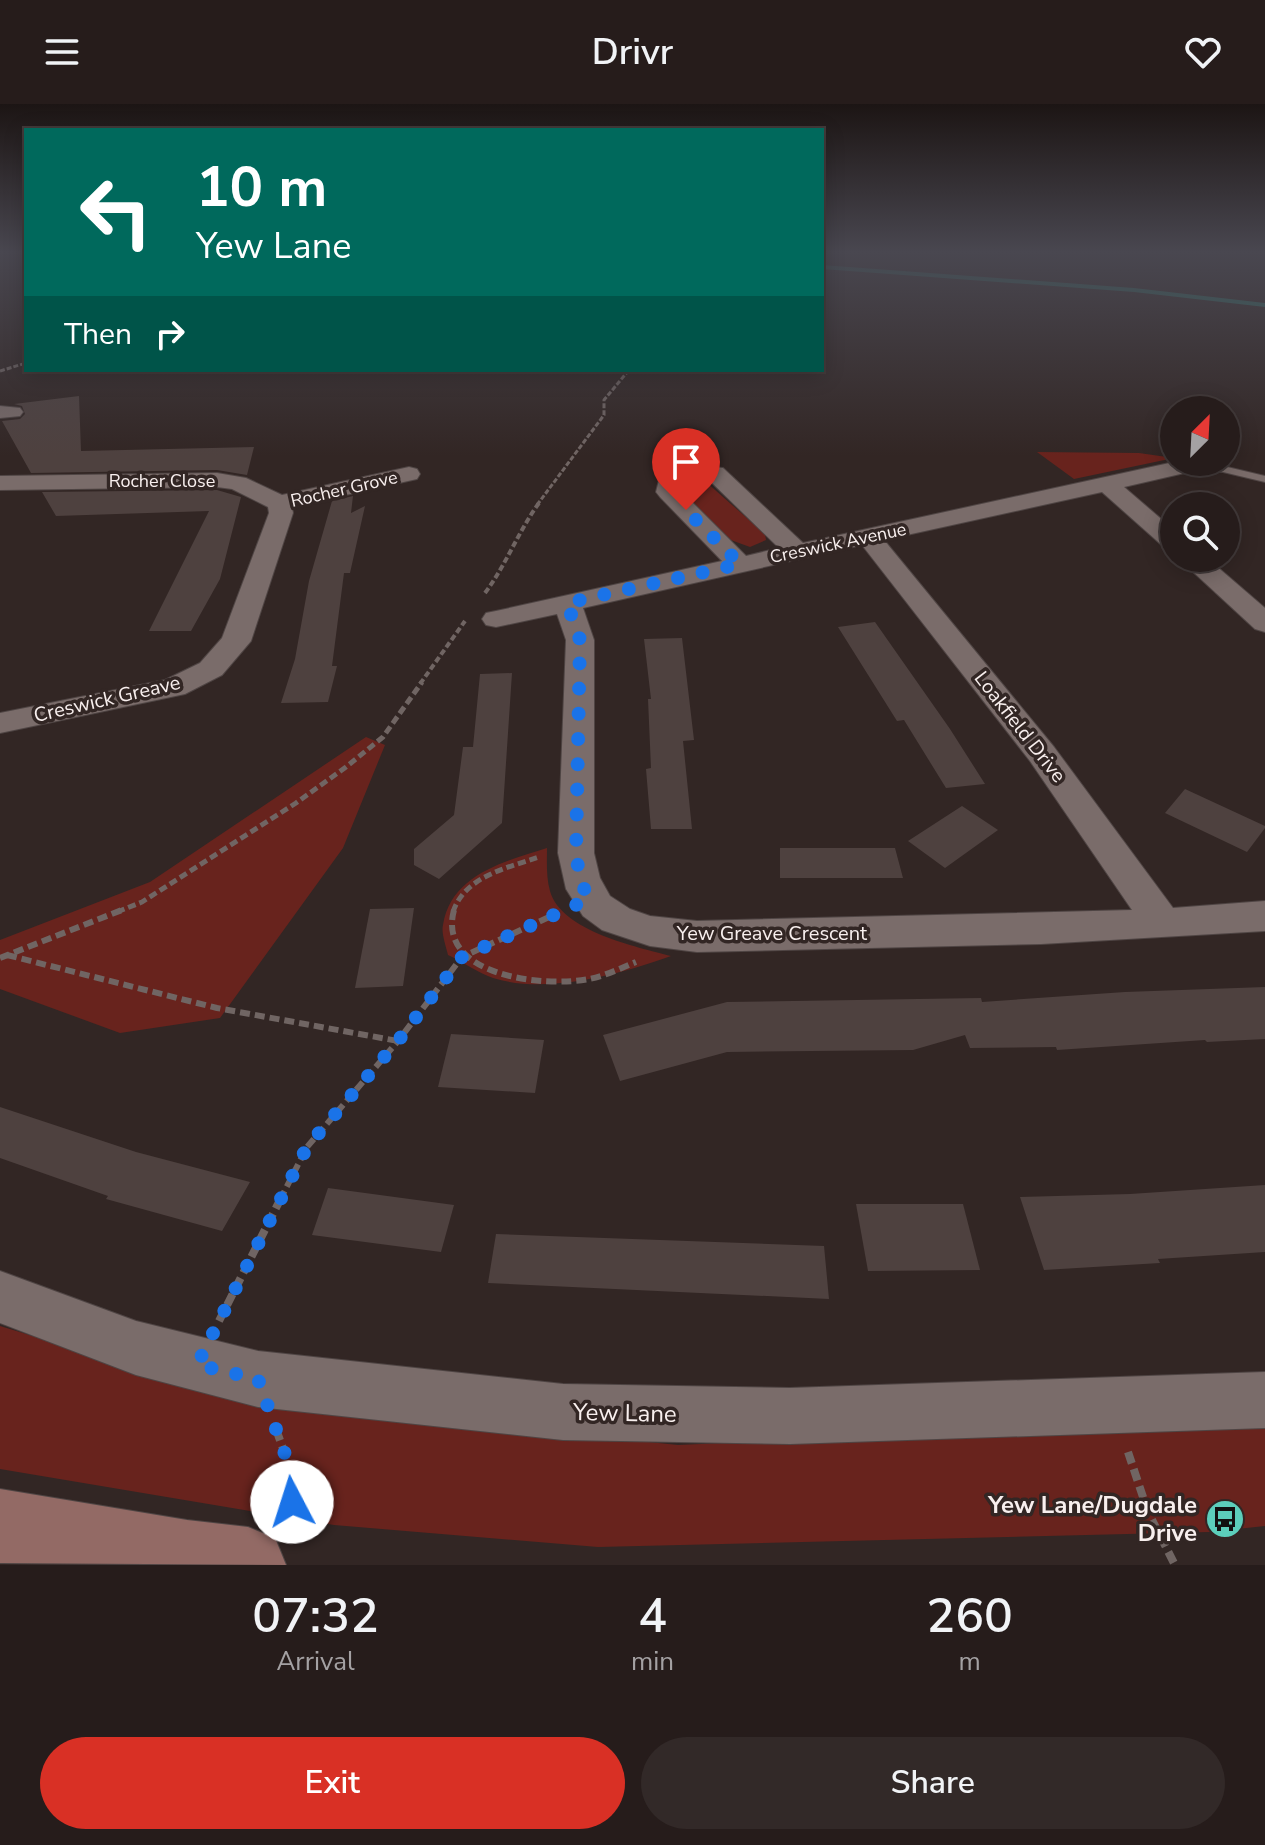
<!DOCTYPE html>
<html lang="en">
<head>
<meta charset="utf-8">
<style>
  body { margin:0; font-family:"Nunito Sans",sans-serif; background:#322928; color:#f1f3f6; height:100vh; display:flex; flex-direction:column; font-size:30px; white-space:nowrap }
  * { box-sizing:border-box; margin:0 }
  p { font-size:26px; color:#a4a1a3 }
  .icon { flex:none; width:44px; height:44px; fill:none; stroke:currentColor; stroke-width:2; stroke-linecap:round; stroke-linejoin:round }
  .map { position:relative; height:1461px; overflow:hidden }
  .drawer { display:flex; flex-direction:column; background:#261c1b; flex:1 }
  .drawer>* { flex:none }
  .guide { position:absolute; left:24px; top:24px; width:800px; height:244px; border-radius:0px; box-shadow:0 4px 20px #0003,0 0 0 2px #423a3a; background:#00695c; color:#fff; overflow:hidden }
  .needle { width:52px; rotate:24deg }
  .fabs { position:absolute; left:1160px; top:292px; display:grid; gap:16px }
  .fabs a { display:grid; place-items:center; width:80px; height:80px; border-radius:50%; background:#261c1b; box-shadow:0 4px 20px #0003,0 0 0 2px #423a3a; font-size:40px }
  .pin { position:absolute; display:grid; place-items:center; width:68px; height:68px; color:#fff; margin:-82px -34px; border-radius:50% 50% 50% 0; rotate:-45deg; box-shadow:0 0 8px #0007 }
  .pin .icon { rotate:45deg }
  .me { position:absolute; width:88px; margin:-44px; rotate:355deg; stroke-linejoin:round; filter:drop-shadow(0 0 6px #0008) }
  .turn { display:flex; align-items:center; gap:28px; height:168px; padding:0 40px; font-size:36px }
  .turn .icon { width:104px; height:104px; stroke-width:2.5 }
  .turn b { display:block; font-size:56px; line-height:68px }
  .then { display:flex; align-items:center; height:76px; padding:0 40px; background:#0003; gap:16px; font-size:30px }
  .eta { display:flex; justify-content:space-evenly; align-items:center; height:136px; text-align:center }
  .eta b { font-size:48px; font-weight:600; line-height:56px }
  .button { display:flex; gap:16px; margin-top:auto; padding:16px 40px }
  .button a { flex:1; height:92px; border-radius:48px; background:#d93025; color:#fff; font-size:32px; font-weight:600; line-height:92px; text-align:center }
  .button a+a { background:#322928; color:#f1f3f6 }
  header { display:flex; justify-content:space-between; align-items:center; height:104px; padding:0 40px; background:#261c1b; font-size:36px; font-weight:600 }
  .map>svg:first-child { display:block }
  .green { fill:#68231d }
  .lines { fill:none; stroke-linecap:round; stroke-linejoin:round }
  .stream { fill:#2d7166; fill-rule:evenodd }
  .building { fill:#4e413f }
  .lane-casing { stroke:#4f4544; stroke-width:2 }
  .street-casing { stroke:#4f4544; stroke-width:2 }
  .secondary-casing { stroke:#4f4544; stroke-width:2 }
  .path-far5 { stroke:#706563; stroke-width:2; stroke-dasharray:4 2; stroke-linecap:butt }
  .path-far4 { stroke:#706563; stroke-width:3; stroke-dasharray:5 2; stroke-linecap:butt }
  .path-far3 { stroke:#706563; stroke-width:4; stroke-dasharray:6 3; stroke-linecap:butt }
  .path-far2 { stroke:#706563; stroke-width:5; stroke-dasharray:8 4; stroke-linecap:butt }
  .path-far1 { stroke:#706563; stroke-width:6; stroke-dasharray:10 5; stroke-linecap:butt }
  .path { stroke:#706563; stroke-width:8; stroke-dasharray:12 6; stroke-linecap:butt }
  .lane { fill:#7a6c6a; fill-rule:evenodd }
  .street { fill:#7a6c6a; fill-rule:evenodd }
  .secondary { fill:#936a65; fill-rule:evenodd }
  .route { stroke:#1a73e8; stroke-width:14; stroke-dasharray:0 25.2 }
  .labels { text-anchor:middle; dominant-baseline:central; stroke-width:7; stroke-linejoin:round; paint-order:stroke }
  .far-street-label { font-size:18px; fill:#f8efee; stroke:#322624 }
  .street-label { font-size:20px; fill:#f8efee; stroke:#322624 }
  .near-street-label { font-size:24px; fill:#f8efee; stroke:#322624 }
  .near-poi-label { font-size:24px; font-weight:bold; fill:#f8efee; stroke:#322624; text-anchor:end }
</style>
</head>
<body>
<header><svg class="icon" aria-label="menu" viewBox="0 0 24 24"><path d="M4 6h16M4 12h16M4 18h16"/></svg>Drivr<svg class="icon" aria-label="heart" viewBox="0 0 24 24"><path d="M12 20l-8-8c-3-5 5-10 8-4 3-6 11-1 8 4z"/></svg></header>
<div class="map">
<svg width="1265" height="1461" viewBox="0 0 1265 1461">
  <rect width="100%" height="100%" fill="#322624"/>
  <g class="green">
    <polygon points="1037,348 1139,349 1174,354 1074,375"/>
    <polygon points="682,373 701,375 706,378 765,430 766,436 750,443 728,435 672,381"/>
    <polygon points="366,633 385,641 343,744 220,914 120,929 0,885 0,836 150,778"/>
    <path d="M 547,744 C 547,758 546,773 550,787 C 561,827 637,843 671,852 C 621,870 546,891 493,874 C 478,869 463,858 448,851 C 446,842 441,829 443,821 C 451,770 506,757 547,744 Z"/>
    <polygon points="0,1222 246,1297 678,1341 1265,1316 1265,1422 1209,1428 598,1443 334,1421 0,1365"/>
  </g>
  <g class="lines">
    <polygon class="stream" points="822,161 1134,184 1265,199 1265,203 1134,188 822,165"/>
  </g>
  <g class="building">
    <polygon points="79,292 81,347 254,343 247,371 217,366 31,369 2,317 20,315 25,310 22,302 14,300"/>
    <polygon points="217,386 241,393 220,475 191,527 149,527 209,407 56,412 42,388"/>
    <polygon points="353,392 351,409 365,402 350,469 344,469 332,562 337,562 328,598 281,599 295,555 309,477 332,397"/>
    <polygon points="875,518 950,625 985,680 946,684 904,616 897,617 838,523"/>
    <polygon points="682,534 694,636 683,637 692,725 651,725 646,665 651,664 648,595 651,595 644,535"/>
    <polygon points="512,569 502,719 439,775 414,761 414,745 454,711 463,643 473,643 480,570"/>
    <polygon points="1185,685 1265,722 1265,724 1247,748 1165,709"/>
    <polygon points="962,702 998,726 945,764 908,737"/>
    <polygon points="780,744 895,744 903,774 780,774"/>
    <polygon points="414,804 403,882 355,884 370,805"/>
    <polygon points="1265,883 1265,935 1207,938 1205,936 1057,946 1056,943 970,944 965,931 913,946 727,948 620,977 603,931 727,898 981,894 982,898 1125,888"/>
    <polygon points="451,930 544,936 535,989 438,983"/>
    <polygon points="0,1003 136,1048 250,1078 222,1127 106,1095 108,1092 0,1054"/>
    <polygon points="1265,1081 1265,1148 1158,1155 1160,1159 1044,1166 1020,1093 1130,1090"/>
    <polygon points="328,1084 454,1101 441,1148 312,1131"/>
    <polygon points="856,1100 963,1100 980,1166 868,1167"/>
    <polygon points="496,1130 824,1142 829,1195 488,1179"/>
  </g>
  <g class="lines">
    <defs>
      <polygon id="lane" points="1181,360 1223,362 1265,372 1265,378 1223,368 1177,365 1175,363"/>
      <g id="street">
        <polygon points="0,302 20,304 23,308 20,312 0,314"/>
        <path d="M 1174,358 L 1189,358 L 1192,363 L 1189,368 L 1124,383 L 1174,426 L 1174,447 L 1165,444 L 1102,388 L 884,436 L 1054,643 L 1173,804 L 1265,797 L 1265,827 L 1041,840 L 697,848 L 650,842 L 602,826 L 583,812 L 566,785 L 558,749 L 566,536 L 557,510 L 496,523 L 486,521 L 482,515 L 486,509 L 496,507 L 722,457 L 660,393 L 656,388 L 660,372 L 690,361 L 723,364 L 803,439 ZM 691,374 L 708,375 L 779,444 L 746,452 L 680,386 L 680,380 ZM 862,441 L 1030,657 L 1132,806 L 697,817 L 650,812 L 630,805 L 610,792 L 600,774 L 594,749 L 594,536 L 583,504 Z"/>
        <polygon points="409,363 417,365 420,370 417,375 292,403 293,409 251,537 222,571 185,590 0,629 0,609 165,576 200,559 222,534 269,409 268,403 232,385 217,383 0,386 0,372 217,369 246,374 282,391"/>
        <polygon points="1178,454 1207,454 1265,504 1265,528 1255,525"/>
        <polygon points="0,1167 136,1217 258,1247 563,1280 790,1284 1265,1268 1265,1324 790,1340 563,1336 258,1303 136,1271 0,1219"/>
      </g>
      <polygon id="secondary" points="0,1385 187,1416 248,1423 275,1434 286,1461 0,1459"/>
    </defs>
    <use href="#lane" class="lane-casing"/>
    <use href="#street" class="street-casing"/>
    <use href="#secondary" class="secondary-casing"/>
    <polyline class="path-far5" points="23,260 26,259"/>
    <g class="path-far4">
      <polyline points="0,267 26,259"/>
      <polyline points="537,401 604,311 604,296 629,266"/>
    </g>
    <g class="path-far3">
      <path d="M 485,489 C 506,461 518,428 539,399"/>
      <polyline points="420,580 465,517"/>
    </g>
    <g class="path-far2">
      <polyline points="117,808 142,798 296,699 346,663 383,633 422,578"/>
      <path d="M 453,808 C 465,772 507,764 539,753"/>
    </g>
    <g class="path-far1">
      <path d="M 454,806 C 436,872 544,884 589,875 C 605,872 621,864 636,858"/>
      <polyline points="7,851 217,904 398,937"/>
      <polyline points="0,854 122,806"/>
      <polyline points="280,1096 307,1043 398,937 462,853 558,809"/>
    </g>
    <g class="path">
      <polyline points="219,1217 281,1094"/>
      <polyline points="276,1325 291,1367 292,1424"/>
      <polyline points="1128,1348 1148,1408 1175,1461"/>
    </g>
    <use href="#lane" class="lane"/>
    <use href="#street" class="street"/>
    <use href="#secondary" class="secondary"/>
  </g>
  <linearGradient id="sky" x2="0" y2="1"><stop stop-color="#1c1514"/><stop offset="0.42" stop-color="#494750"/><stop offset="1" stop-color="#494750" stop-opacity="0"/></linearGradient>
  <rect width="1265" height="352" fill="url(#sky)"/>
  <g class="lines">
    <polyline class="route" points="292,1398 291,1367 258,1275 197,1261 307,1043 398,937 462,853 589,795 580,776 576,749 580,536 567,499 740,460 686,406"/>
  </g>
  <defs>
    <symbol id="bus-disc" viewBox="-11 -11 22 22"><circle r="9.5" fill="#5ccebb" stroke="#322624"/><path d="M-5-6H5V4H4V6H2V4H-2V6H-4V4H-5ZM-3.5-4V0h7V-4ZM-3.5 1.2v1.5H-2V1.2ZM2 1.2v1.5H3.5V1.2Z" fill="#111"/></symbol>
  </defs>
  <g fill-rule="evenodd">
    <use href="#bus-disc" x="1203" y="1393" width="44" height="44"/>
  </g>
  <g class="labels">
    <g class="far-street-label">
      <text x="162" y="377">Rocher Close</text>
      <text transform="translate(344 385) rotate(-13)">Rocher Grove</text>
      <text transform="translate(838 439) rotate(-12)">Creswick Avenue</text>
    </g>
    <g class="street-label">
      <text transform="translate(107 595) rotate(-13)">Creswick Greave</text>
      <text transform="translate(1020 623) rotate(52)">Loakfield Drive</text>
      <text x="772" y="829">Yew Greave Crescent</text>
    </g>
    <g class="near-street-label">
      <text transform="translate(625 1309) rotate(1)">Yew Lane</text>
    </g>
    <g class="near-poi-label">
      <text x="1197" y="1401">Yew Lane/Dugdale<tspan x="1197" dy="28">Drive</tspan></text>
    </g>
  </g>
</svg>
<div class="fabs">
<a><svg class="needle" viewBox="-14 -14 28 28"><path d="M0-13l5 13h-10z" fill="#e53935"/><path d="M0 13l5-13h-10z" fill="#a4a1a3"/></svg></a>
<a><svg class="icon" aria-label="search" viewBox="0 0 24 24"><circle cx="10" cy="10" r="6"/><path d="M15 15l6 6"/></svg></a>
</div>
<div class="pin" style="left:686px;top:406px;background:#d93025"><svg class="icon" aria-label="arrive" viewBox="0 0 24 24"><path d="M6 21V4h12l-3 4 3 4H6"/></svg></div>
<svg class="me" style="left:292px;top:1398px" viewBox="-20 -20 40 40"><circle r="19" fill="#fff"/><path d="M0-13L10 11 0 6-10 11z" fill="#1a73e8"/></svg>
<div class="guide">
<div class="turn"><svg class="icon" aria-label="left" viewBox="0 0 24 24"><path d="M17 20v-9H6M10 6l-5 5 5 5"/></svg><div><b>10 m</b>Yew Lane</div></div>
<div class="then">Then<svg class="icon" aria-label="right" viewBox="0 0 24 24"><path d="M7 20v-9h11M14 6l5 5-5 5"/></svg></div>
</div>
</div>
<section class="drawer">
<div class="eta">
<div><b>07:32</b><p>Arrival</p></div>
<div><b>4</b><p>min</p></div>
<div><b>260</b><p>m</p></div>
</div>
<div class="button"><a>Exit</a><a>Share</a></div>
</section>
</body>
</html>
